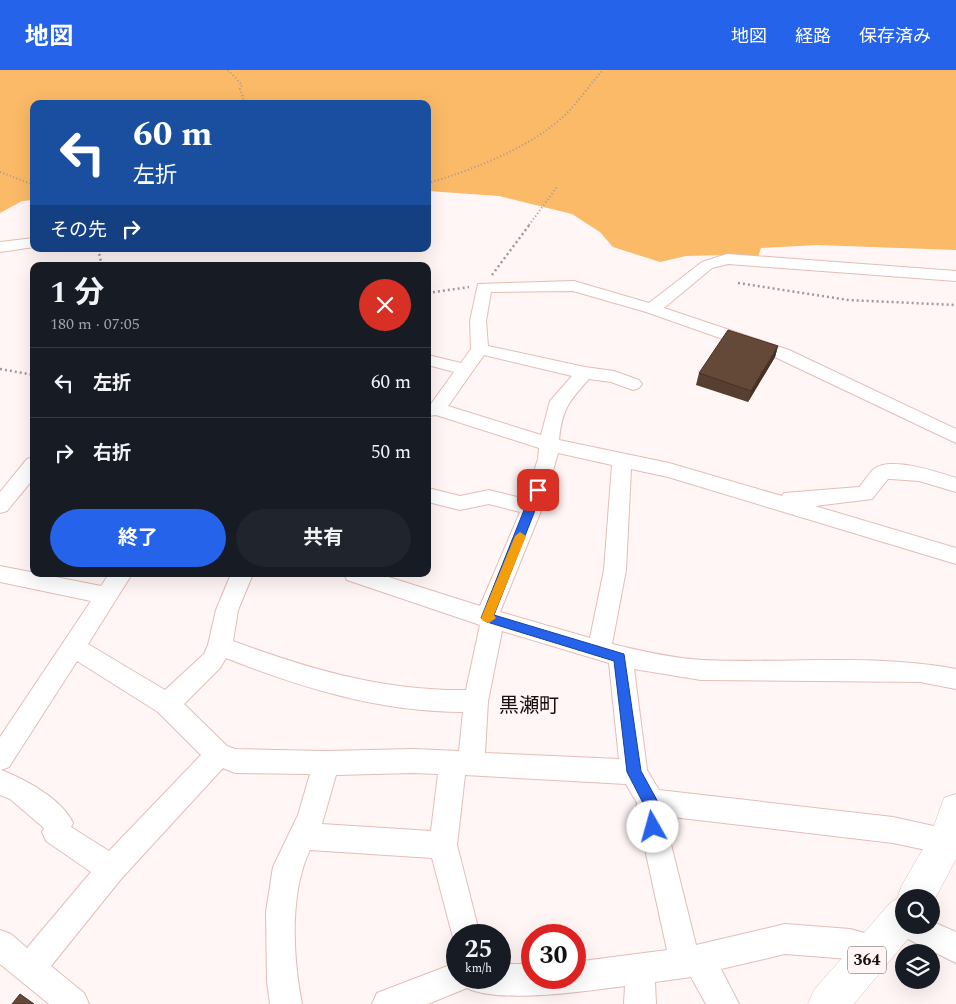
<!DOCTYPE html>
<html lang="ja">
<head>
<meta charset="utf-8">
<style>
  body { margin:0; font-family:Spectral,"Noto Sans JP",serif; background:#20242c; color:#f1f3f6; height:100vh; display:flex; flex-direction:column; font-size:19px; white-space:nowrap }
  * { box-sizing:border-box; margin:0 }
  p { font-size:16px; color:#9ea1a6 }
  .icon { flex:none; width:28px; height:28px; fill:none; stroke:currentColor; stroke-width:2; stroke-linecap:round; stroke-linejoin:round }
  .map { position:relative; flex:1; overflow:hidden }
  .drawer { position:absolute; left:30px; top:192px; width:401px; height:315px; display:flex; flex-direction:column; background:#171b24; border-radius:10px; box-shadow:0 5px 20px #0002 }
  .drawer>* { flex:none }
  .guide { position:absolute; left:30px; top:30px; width:401px; height:152px; border-radius:10px; box-shadow:0 5px 20px #0002; background:#1a4fa0; color:#fff; overflow:hidden }
  .fabs { position:absolute; left:895px; top:819px; display:grid; gap:10px }
  .fabs a { display:grid; place-items:center; width:45px; height:45px; border-radius:50%; background:#171b24; box-shadow:0 5px 20px #0002; font-size:25px }
  .speed { position:absolute; left:446px; top:854px; display:flex; gap:10px; font-size:25px; font-weight:700; text-align:center }
  .speed>* { display:grid; place-content:center; width:65px; height:65px; border-radius:50%; background:#171b24; box-shadow:0 5px 20px #0002; line-height:1 }
  .speed small { font-size:12px; font-weight:400 }
  .speed .limit { border:8px solid #d22; background:#fff; color:#111 }
  .pin { position:absolute; display:grid; place-items:center; width:42px; height:42px; color:#fff; margin:-21px; border-radius:10px; box-shadow:0 2px 8px #0006 }
  .me { position:absolute; width:55px; margin:-28px; rotate:353deg; stroke-linejoin:round; filter:drop-shadow(0 0 4px #0008) }
  .turn { display:flex; align-items:center; gap:18px; height:105px; padding:0 20px; font-size:22px }
  .turn .icon { width:65px; height:65px; stroke-width:2.5 }
  .turn b { display:block; font-size:35px; line-height:42px }
  .then { display:flex; align-items:center; height:48px; padding:0 20px; background:#0003; gap:10px; font-size:19px }
  .round { display:grid; place-items:center; flex:none; width:52px; height:52px; border-radius:26px; background:#20242c }
  .overview { display:flex; align-items:center; justify-content:space-between; height:85px; padding:0 20px }
  h1 { font-size:30px; font-weight:700; line-height:38px }
  .action { display:flex; gap:10px; margin-top:auto; padding:10px 20px }
  .action a { flex:1; height:58px; border-radius:30px; background:#2563eb; color:#fff; font-size:20px; font-weight:700; line-height:58px; text-align:center }
  .action a+a { background:#20242c; color:#f1f3f6 }
  ul { padding:0; list-style:none }
  li { display:flex; align-items:center; gap:15px; height:70px; padding:0 20px; border-top:1px solid #363941 }
  li div { flex:1 }
  li b { display:block; font-size:19px }
  li em { font-style:normal }
  header { display:flex; align-items:center; gap:30px; box-sizing:border-box; height:70px; padding:0 25px; background:#2563eb; color:#fff }
  header strong { font-size:24px }
  nav { display:flex; gap:28px; margin-inline-start:auto; font-size:18px }
  .map>svg:first-child { display:block }
  .forest { fill:#faba67 }
  .lines { fill:none; stroke-linecap:round; stroke-linejoin:round }
  .minor-casing { stroke:#e4bdb5; stroke-width:2 }
  .highway-casing { stroke:#e4bdb5; stroke-width:1 }
  .path-far1 { stroke:#a49998; stroke-width:2; stroke-dasharray:1 2.5; stroke-linecap:butt }
  .path { stroke:#a49998; stroke-width:2.5; stroke-dasharray:2 3; stroke-linecap:butt }
  .minor { fill:#fff; fill-rule:evenodd }
  .highway { fill:#fff; fill-rule:evenodd }
  .wall { fill:#563e30 }
  .shaded-wall { fill:#463227 }
  .building { fill:#644838; stroke:#463227 }
  .route { fill:#2563eb; stroke:#184099 }
  .slow { fill:#f59e0b }
  .labels { text-anchor:middle; dominant-baseline:central; stroke-width:5; stroke-linejoin:round; paint-order:stroke }
  .shield { fill:#fff6f5; stroke:#5f5452; stroke-width:1 }
  .shield-label { font-size:16px; font-weight:bold; fill:#1b0e0c }
  .quarter-label { font-size:20px; fill:#1b0e0c; stroke:#fff6f5 }
</style>
</head>
<body>
<header>
<strong>地図</strong>
<nav><a>地図</a><a>経路</a><a>保存済み</a></nav>
</header>
<div class="map">
<svg width="956" height="934" viewBox="0 0 956 934">
  <rect width="100%" height="100%" fill="#fff6f5"/>
  <polygon class="forest" points="0,0 956,0 956,180 817,175 761,178 758,187 725,185 686,186 660,192 613,177 600,162 572,144 499,126 428,121 428,34 34,34 34,130 22,131 0,143"/>
  <g class="lines">
    <defs>
      <g id="minor">
        <polygon points="34,168 34,177 0,182 0,172"/>
        <path d="M 727,184 L 956,201 L 956,211 L 728,194 L 712,198 L 664,238 L 789,280 L 956,359 L 956,373 L 777,288 L 646,242 L 573,221 L 491,222 L 486,251 L 488,276 L 585,297 L 614,301 L 639,310 L 642,314 L 639,318 L 633,320 L 611,312 L 589,309 C 569,331 562,339 559,370 L 669,393 L 782,426 L 784,423 L 859,417 C 864,412 868,404 874,399 C 890,386 938,402 956,408 L 956,422 L 919,411 L 891,409 L 888,409 L 872,429 L 815,436 L 956,478 L 956,494 L 668,407 L 631,399 L 626,500 L 612,574 C 641,581 672,588 702,590 C 786,594 873,583 956,599 L 956,619 L 920,612 L 701,610 L 634,599 L 647,700 L 659,720 L 893,747 L 956,761 L 956,788 L 945,784 L 893,773 L 664,746 L 696,875 L 785,854 L 850,859 L 887,869 L 891,880 L 887,891 L 876,895 L 850,889 L 785,884 L 721,899 L 739,934 L 706,934 L 691,907 L 655,912 L 656,934 L 624,934 L 625,916 C 587,921 499,934 467,918 L 428,934 L 372,934 L 377,923 L 458,892 L 458,908 L 500,908 L 500,894 L 532,894 L 532,908 L 575,908 L 575,892 L 667,880 L 636,738 L 637,733 L 626,714 L 465,705 L 457,775 L 480,865 L 458,865 L 458,877 L 455,875 L 432,788 L 310,780 C 289,823 293,888 302,934 L 270,934 L 267,911 L 266,842 L 273,797 L 298,745 L 310,704 L 235,703 L 223,698 L 121,809 L 51,896 L 84,923 L 89,934 L 49,934 L 0,894 L 0,860 L 11,864 L 27,878 L 91,802 L 46,771 L 42,762 L 44,758 L 10,729 L 0,725 L 0,667 L 91,531 L 0,512 L 0,496 L 101,516 L 109,504 L 132,504 L 88,574 L 165,620 L 204,584 L 208,575 L 216,540 L 231,504 L 253,504 L 238,540 L 233,571 C 308,599 385,621 466,620 L 480,555 L 347,510 L 344,504 L 379,504 L 480,536 L 520,442 L 489,434 L 460,440 L 428,432 L 428,418 L 460,426 L 489,420 L 525,429 L 538,389 L 539,378 L 436,345 L 428,346 L 428,334 L 431,334 L 454,302 L 428,295 L 428,285 L 461,293 L 471,279 L 470,251 L 478,214 L 574,211 L 649,233 L 702,192 ZM 484,285 L 572,306 L 550,331 L 541,365 L 448,336 ZM 558,383 L 612,395 L 604,500 L 590,568 L 500,542 L 543,436 ZM 502,561 L 609,593 L 619,689 L 485,683 L 488,631 ZM 226,588 C 301,618 381,642 463,642 L 459,681 L 413,679 L 326,681 L 235,679 L 227,676 L 184,634 L 220,598 ZM 77,591 L 158,642 L 201,685 L 109,781 L 71,757 L 73,753 C 62,729 25,709 1,700 L 9,697 ZM 413,703 L 438,704 L 431,761 L 322,754 L 336,705 Z"/>
        <polygon points="34,387 34,408 7,441 0,443 0,422 27,389"/>
        <polygon points="904,843 904,855 931,855 931,851 956,862 956,893 900,865 895,855 900,845"/>
      </g>
      <polygon id="highway" points="956,724 956,789 931,836 931,828 904,828 904,855 919,855 917,858 854,934 808,934 814,920 891,832 897,829 902,815 930,767 944,728"/>
    </defs>
    <use href="#minor" class="minor-casing"/>
    <use href="#highway" class="highway-casing"/>
    <g class="path-far1">
      <polyline points="228,0 242,15 240,19 245,34"/>
      <polyline points="0,102 34,115"/>
      <path d="M 428,113 C 473,100 532,77 566,44 C 579,31 590,14 603,0"/>
      <polyline points="529,155 557,117"/>
    </g>
    <g class="path">
      <polyline points="98,179 102,196"/>
      <polyline points="492,205 530,154"/>
      <polyline points="738,213 848,230 956,235"/>
      <polyline points="428,223 469,217"/>
      <polyline points="0,299 34,305"/>
    </g>
    <use href="#minor" class="minor"/>
    <use href="#highway" class="highway"/>
  </g>
  <polygon class="wall" points="778,276 775,287 748,332 696,315 699,303"/>
  <polygon class="shaded-wall" points="778,276 775,287 748,332 751,321"/>
  <g class="building">
    <polygon points="728,260 778,276 751,321 699,303"/>
    <polygon points="20,924 34,934 12,934"/>
  </g>
  <path class="route" d="M 538,417 L 543,420 L 494,545 L 624,584 L 641,701 L 658,732 C 654,743 663,752 658,762 L 653,764 L 648,762 C 644,754 640,741 643,733 L 627,702 L 614,591 L 487,552 L 481,548 L 532,420 Z"/>
  <polygon class="slow" points="520,462 526,466 494,545 496,548 489,553 483,551 481,548 515,466"/>
  <g class="labels">
    <rect class="shield" x="848" y="876.5" width="38" height="27" rx="4"/>
    <g class="shield-label">
      <text x="867" y="890">364</text>
    </g>
    <g class="quarter-label">
      <text x="529" y="636">黒瀬町</text>
    </g>
  </g>
</svg>
<div class="fabs">
<a><svg class="icon" aria-label="search" viewBox="0 0 24 24"><circle cx="10" cy="10" r="6"/><path d="M15 15l6 6"/></svg></a>
<a><svg class="icon" aria-label="layers" viewBox="0 0 24 24"><path d="M12 4l9 5-9 5-9-5zM3 14l9 5 9-5"/></svg></a>
</div>
<div class="speed"><div>25<small>km/h</small></div><div class="limit">30</div></div>
<div class="pin" style="left:538px;top:420px;background:#d93025"><svg class="icon" aria-label="arrive" viewBox="0 0 24 24"><path d="M6 21V4h12l-3 4 3 4H6"/></svg></div>
<svg class="me" style="left:653px;top:757px" viewBox="-20 -20 40 40"><circle r="19" fill="#fff"/><path d="M0-13L10 11 0 6-10 11z" fill="#2563eb"/></svg>
<div class="guide">
<div class="turn"><svg class="icon" aria-label="left" viewBox="0 0 24 24"><path d="M17 20v-9H6M10 6l-5 5 5 5"/></svg><div><b>60 m</b>左折</div></div>
<div class="then">その先<svg class="icon" aria-label="right" viewBox="0 0 24 24"><path d="M7 20v-9h11M14 6l5 5-5 5"/></svg></div>
</div>
<section class="drawer">
<div class="overview"><div><h1>1 分</h1><p>180 m · 07:05</p></div><a class="round" style="background:#d93025;color:#fff"><svg class="icon" aria-label="close" viewBox="0 0 24 24"><path d="M6 6l12 12M18 6L6 18"/></svg></a></div>
<ul>
<li><svg class="icon" aria-label="left" viewBox="0 0 24 24"><path d="M17 20v-9H6M10 6l-5 5 5 5"/></svg><div><b>左折</b></div><em>60 m</em></li>
<li><svg class="icon" aria-label="right" viewBox="0 0 24 24"><path d="M7 20v-9h11M14 6l5 5-5 5"/></svg><div><b>右折</b></div><em>50 m</em></li>
</ul>
<div class="action"><a>終了</a><a>共有</a></div>
</section>
</div>
</body>
</html>
